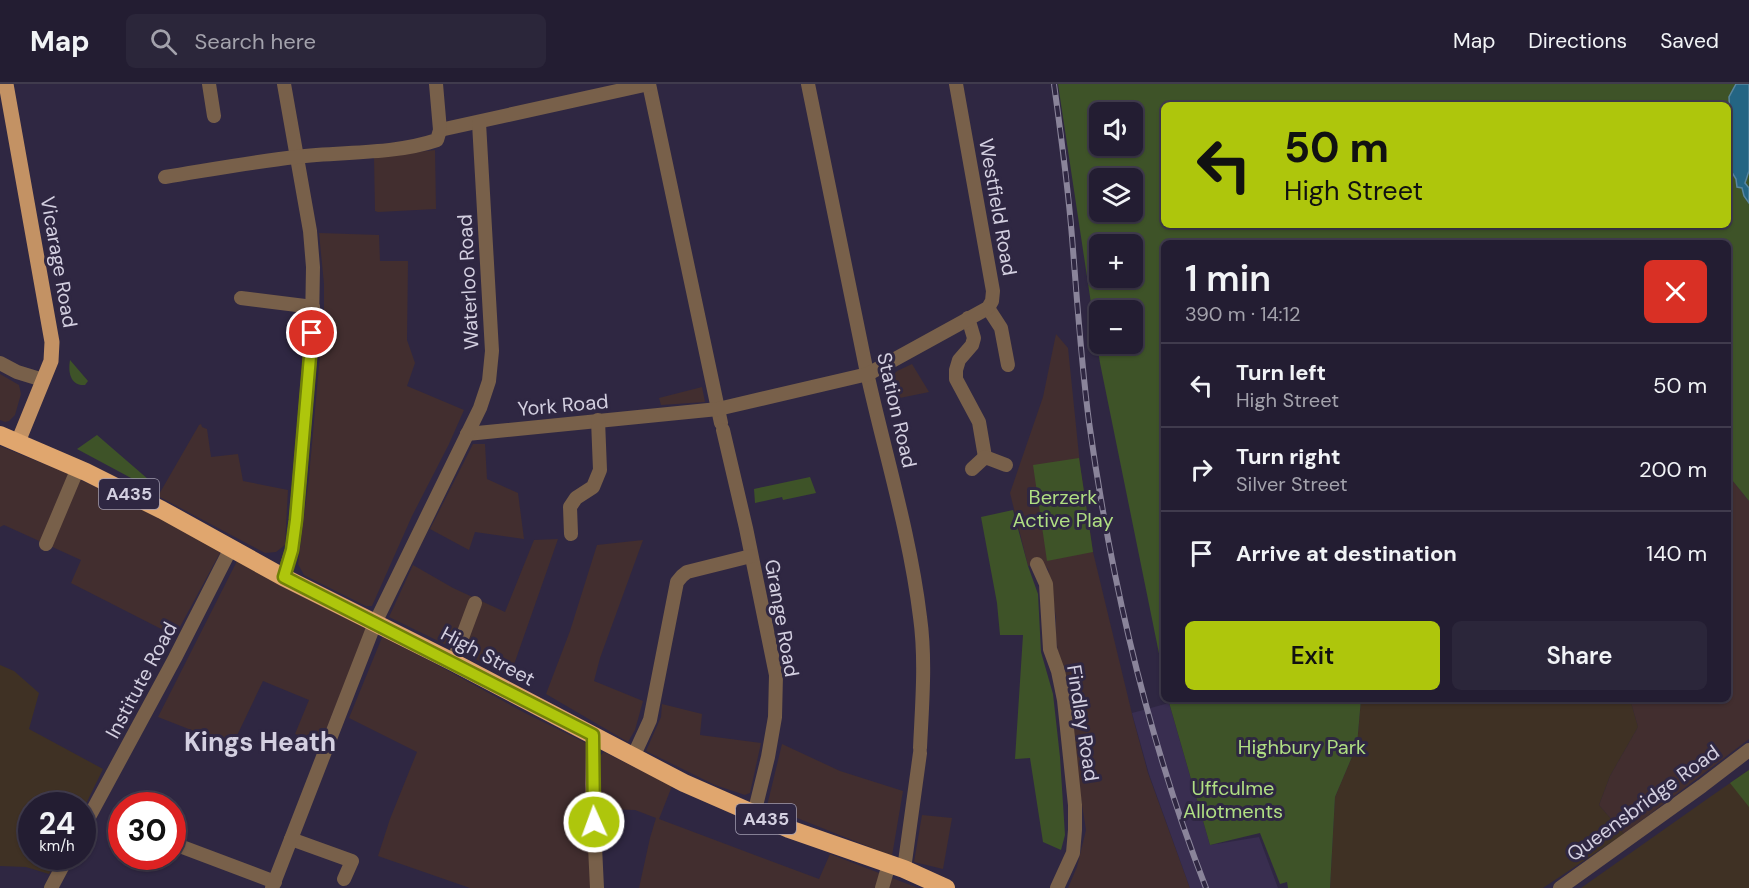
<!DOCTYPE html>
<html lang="en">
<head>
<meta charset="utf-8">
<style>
  body { margin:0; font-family:"DM Sans",sans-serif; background:#2b263a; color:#f1f3f6; height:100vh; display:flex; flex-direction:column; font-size:22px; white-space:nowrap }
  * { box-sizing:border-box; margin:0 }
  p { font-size:20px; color:#a3a2ac }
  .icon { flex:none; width:33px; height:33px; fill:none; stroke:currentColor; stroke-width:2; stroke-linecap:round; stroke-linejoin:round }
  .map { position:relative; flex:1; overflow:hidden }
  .details { position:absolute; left:1161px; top:156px; width:570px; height:462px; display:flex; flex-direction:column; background:#231d32; border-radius:9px; box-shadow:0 2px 4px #0004,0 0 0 2px #403b4d }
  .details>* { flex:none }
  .guide { position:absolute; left:1161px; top:18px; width:570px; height:126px; border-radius:9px; box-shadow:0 2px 4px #0004,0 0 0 2px #403b4d; background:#aec60c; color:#111; overflow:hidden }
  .controls { position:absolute; left:1089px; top:18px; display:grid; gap:12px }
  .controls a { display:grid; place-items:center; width:54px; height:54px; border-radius:9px; background:#231d32; box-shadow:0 2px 4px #0004,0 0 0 2px #403b4d; font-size:30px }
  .speed { position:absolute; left:18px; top:708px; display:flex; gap:12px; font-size:30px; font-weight:700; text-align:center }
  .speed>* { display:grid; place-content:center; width:78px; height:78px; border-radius:50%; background:#231d32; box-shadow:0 2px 4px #0004,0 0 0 2px #403b4d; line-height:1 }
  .speed small { font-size:15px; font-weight:400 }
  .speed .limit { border:9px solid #d22; background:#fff; color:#111 }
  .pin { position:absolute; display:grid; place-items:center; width:51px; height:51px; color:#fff; margin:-26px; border:3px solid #fff; border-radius:50%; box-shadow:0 2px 6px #0007 }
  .me { position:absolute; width:66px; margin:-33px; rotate:358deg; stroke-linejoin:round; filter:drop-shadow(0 0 4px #0008) }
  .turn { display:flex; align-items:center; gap:21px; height:126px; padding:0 24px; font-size:27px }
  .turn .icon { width:78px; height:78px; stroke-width:2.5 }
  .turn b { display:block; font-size:42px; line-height:51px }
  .round { display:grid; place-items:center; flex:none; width:63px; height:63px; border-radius:9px; background:#2b263a }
  .headline { display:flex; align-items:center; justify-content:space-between; height:102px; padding:0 24px }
  h1 { font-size:36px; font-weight:600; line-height:45px }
  .primary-button { display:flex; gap:12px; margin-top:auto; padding:12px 24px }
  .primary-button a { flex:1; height:69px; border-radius:9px; background:#aec60c; color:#111; font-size:24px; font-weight:600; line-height:69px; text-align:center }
  .primary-button a+a { background:#2b263a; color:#f1f3f6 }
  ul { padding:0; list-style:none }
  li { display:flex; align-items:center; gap:18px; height:84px; padding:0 24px; border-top:2px solid #403b4d }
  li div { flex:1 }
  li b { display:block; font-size:22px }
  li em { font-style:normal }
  header { display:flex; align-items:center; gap:36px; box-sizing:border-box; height:84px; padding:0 30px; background:#231d32; border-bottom:2px solid #403b4d }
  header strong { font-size:28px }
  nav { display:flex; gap:33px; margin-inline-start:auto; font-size:21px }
  .search { width:420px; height:54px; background:#2b263a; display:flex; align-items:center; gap:15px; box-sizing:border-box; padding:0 21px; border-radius:9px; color:#a3a2ac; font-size:22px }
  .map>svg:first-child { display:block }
  .commercial { fill:#422e2f }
  .built { fill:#392e50 }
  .education { fill:#3f3124 }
  .green { fill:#3e5328; fill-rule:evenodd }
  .water { fill:#246583; stroke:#58859f; stroke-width:1.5 }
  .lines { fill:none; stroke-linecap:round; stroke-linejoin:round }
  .minor { stroke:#78604a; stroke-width:14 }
  .major { stroke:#c39264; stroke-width:15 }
  .highway { stroke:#e0a66e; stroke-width:18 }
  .rail-casing { stroke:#8a849a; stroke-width:6 }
  .rail { stroke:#2f2742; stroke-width:4; stroke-dasharray:11; stroke-linecap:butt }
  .route-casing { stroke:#718108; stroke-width:15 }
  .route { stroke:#aec60c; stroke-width:10 }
  .labels { text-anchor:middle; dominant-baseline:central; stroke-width:6; stroke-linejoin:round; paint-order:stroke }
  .shield { fill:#2f2742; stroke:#a29db1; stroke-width:1.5 }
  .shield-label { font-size:18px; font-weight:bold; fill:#d3cfe0 }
  .street-label { font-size:20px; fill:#d3cfe0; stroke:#2f2742 }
  .park-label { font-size:20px; fill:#b0df83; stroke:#2f2742 }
  .district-label { font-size:26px; font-weight:bold; fill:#d3cfe0; stroke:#2f2742 }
</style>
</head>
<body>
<header>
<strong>Map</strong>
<div class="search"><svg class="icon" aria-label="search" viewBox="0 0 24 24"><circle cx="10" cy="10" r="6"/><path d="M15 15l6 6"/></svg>Search here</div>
<nav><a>Map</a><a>Directions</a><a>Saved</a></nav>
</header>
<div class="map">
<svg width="1749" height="804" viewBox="0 0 1749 804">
  <rect width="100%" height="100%" fill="#2f2742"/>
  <g class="commercial">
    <polygon points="435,66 436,125 378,128 375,127 374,73"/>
    <polygon points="319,149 379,151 380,177 408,177 407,256 415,279 407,302 464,326 449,360 412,432 372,522 366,522 304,491 298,480 309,393 324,226 324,200"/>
    <polygon points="1056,250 1068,264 1080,381 1093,468 1133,634 1148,689 1190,804 1068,804 1077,783 1086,746 1056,555 1056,534 1048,485 1042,479 1028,482 1010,409 1043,313"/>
    <polygon points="912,280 929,308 890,316 887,298 897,287"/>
    <polygon points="0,290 19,301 21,310 15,331 9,337 5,338 0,336"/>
    <polygon points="702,303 705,318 661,321 659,314"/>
    <polygon points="201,340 202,343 207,345 211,373 238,370 243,397 288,406 285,461 276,468 265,469 158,412 199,341"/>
    <polygon points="473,360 485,360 487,395 518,409 524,455 475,448 469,466 430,445"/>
    <polygon points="0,362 66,389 165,436 221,467 175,552 71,499 81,476 4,441 0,443"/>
    <polygon points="1728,391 1749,417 1749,655 1624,750 1599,721 1610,692 1638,643 1630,615 1728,615"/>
    <polygon points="558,455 510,592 389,533 413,481 453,504 505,528 534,456"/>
    <polygon points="643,456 600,574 594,597 643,617 635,646 628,658 546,610 570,547 597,461"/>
    <polygon points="238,475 368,543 320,660 295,650 309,616 263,597 232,662 158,633"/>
    <polygon points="383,551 525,629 588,660 591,804 470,804 378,772 390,735 417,668 349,634"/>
    <polygon points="662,620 702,630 700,651 761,659 750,709 745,711 715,701 646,667 661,633"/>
    <polygon points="782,660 840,687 903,707 892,772 767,722"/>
    <polygon points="604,668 672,702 659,735 819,795 830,770 918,804 639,804 650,754 656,734 635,726 601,725 599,673"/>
    <polygon points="922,731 952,734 943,785 914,778"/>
  </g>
  <polygon class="built" points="1169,619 1210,761 1259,753 1278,804 1190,804 1149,690 1132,629"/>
  <g class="education">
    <polygon points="0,581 14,587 39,609 29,645 103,685 83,726 82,722 32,722 32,772 59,773 49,790 26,783 0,782"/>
    <polygon points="1361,615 1630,615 1638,643 1610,692 1599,721 1624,750 1543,804 1330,804 1335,713 1357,661"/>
    <polygon points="1749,686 1749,804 1581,804 1710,713"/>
  </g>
  <g class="green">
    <path d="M 1058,0 L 1749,0 L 1749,417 L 1728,391 L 1728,159 L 1164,159 L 1164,594 L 1100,279 ZM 1164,21 L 1728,21 L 1728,141 L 1164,141 ZM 1100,28 L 1132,28 L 1132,62 L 1100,62 ZM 1100,94 L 1132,94 L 1132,128 L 1100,128 ZM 1100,160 L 1132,160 L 1132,194 L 1100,194 ZM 1100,226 L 1132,226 L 1132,260 L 1100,260 Z"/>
    <path d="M 70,276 L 88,297 L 85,301 C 70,302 68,288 70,276 Z"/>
    <polygon points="97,351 149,396 146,402 77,365"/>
    <polygon points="1079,374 1093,468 1047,477 1033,381"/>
    <polygon points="810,393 816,409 783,416 782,413 755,419 754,405"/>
    <polygon points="1013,426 1028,482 1038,510 1041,568 1053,610 1060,673 1065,751 1061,766 1043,758 1030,674 1015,675 1023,551 1000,551 997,519 981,433"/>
    <polygon points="1168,615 1361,615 1357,661 1335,713 1330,804 1288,804 1287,798 1280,800 1260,749 1210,761"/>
    <polygon points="1749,686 1749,723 1730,699"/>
  </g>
  <polygon class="water" points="1736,0 1749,0 1749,87 1745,99 1749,104 1749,119 1744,112 1742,104 1737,103 1736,95 1728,82 1728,51 1730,33 1729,13"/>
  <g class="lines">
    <g class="minor">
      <polyline points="209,0 214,32"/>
      <polyline points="284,0 310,147 313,183 312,241"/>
      <polyline points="649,0 721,339"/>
      <path d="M 808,0 C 828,96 847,193 867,289 C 885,370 910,450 920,533 C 926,576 922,621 920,664"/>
      <polyline points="440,46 649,0"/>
      <path d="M 165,93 C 209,86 252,78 296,73 C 343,67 392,71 437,56 L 440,46 L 436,0"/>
      <polyline points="241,214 313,223"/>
      <polyline points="988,224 1001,244 1008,281"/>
      <polyline points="968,234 974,254 972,261 959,276 956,286 956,295 979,338 985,373"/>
      <polyline points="0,279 17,288 43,296"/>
      <polyline points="723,346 746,444 776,591 775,633 768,673 754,730"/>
      <polyline points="467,350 718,325 868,290 988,224 992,217 993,207 956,0"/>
      <polyline points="972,385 985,373 1006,381"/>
      <polyline points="571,450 570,423 576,414 593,403 600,386 598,336"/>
      <polyline points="46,460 78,384"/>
      <polyline points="1037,480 1046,500 1050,565 1058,587 1064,616 1075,721 1075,746 1073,769 1057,804"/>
      <polyline points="283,493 292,466 296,436 312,249"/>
      <polyline points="453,578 475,519"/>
      <polyline points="593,651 592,700 597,804"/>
      <polyline points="633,673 650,636 677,498 682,492 687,488 751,472"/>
      <polyline points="82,746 175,574 231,464"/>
      <polyline points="291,755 352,777 344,795"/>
      <polyline points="177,761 275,798"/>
      <polyline points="904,785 920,669"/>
      <polyline points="51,804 68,772"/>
      <polyline points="272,804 375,539 480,324 489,297 492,267 479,39"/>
      <polyline points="882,804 889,780"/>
      <polyline points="1560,804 1702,702 1749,666"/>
    </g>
    <polyline class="major" points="6,0 52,258 51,277 18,358"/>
    <polyline class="highway" points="0,351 86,388 162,426 283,493 453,578 684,699 789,745 904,785 946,804"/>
    <defs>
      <path id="rail" d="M 1054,0 C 1061,51 1068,102 1072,153 C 1077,215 1081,277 1089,338 C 1111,497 1148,655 1206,804"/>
    </defs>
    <use href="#rail" class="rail-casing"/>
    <use href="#rail" class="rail"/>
  </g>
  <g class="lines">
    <defs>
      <path id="route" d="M 312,249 L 296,436 L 292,466 L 284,493 C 387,545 490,598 593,651 L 594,738"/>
    </defs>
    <use href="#route" class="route-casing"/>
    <use href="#route" class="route"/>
  </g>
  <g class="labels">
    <g class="shield">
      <rect x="99" y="395" width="60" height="30" rx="4.5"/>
      <rect x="736" y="720" width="60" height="30" rx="4.5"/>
    </g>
    <g class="shield-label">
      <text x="129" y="410">A435</text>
      <text x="766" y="735">A435</text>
    </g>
    <g class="street-label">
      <text transform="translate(998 123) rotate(80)">Westfield Road</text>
      <text transform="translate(59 178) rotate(80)">Vicarage Road</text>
      <text transform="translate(468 198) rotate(-93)">Waterloo Road</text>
      <text transform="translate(563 321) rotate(-5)">York Road</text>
      <text transform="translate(897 326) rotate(77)">Station Road</text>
      <text transform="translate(782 534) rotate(80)">Grange Road</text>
      <text transform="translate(488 572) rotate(28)">High Street</text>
      <text transform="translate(141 596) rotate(-62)">Institute Road</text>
      <text transform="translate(1083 639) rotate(81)">Findlay Road</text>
      <text transform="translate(1643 719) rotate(-36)">Queensbridge Road</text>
    </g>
    <g class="park-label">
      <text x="1063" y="413">Berzerk<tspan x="1063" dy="23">Active Play</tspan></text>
      <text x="1302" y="663">Highbury Park</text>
      <text x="1233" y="704">Uffculme<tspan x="1233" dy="23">Allotments</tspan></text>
    </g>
    <g class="district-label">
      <text x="260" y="658">Kings Heath</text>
    </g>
  </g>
</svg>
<div class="controls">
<a><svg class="icon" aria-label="sound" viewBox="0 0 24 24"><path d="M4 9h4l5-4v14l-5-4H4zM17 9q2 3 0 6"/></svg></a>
<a><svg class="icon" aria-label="layers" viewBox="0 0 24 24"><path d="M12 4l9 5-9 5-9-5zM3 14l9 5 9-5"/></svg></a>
<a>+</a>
<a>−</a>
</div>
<div class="speed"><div>24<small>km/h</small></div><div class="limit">30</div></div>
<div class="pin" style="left:312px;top:249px;background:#d93025"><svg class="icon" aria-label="arrive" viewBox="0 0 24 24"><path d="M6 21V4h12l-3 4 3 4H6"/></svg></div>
<svg class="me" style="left:594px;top:738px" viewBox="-20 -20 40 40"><circle r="17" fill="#aec60c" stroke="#fff" stroke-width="3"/><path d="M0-11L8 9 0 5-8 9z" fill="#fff"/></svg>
<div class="guide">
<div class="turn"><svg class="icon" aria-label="left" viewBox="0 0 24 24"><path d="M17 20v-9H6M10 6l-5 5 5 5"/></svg><div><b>50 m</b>High Street</div></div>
</div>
<section class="details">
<div class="headline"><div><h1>1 min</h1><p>390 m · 14:12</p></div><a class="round" style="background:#d93025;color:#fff"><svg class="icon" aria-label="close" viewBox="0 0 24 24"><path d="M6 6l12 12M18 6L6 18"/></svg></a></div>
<ul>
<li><svg class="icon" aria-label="left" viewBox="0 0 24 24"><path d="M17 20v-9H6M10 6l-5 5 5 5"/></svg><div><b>Turn left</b><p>High Street</p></div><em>50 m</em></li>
<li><svg class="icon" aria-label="right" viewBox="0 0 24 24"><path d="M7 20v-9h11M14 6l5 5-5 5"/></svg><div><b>Turn right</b><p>Silver Street</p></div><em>200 m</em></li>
<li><svg class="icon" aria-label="arrive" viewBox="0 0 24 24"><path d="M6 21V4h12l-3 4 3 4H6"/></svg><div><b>Arrive at destination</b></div><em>140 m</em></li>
</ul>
<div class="primary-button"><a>Exit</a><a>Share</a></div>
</section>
</div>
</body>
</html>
